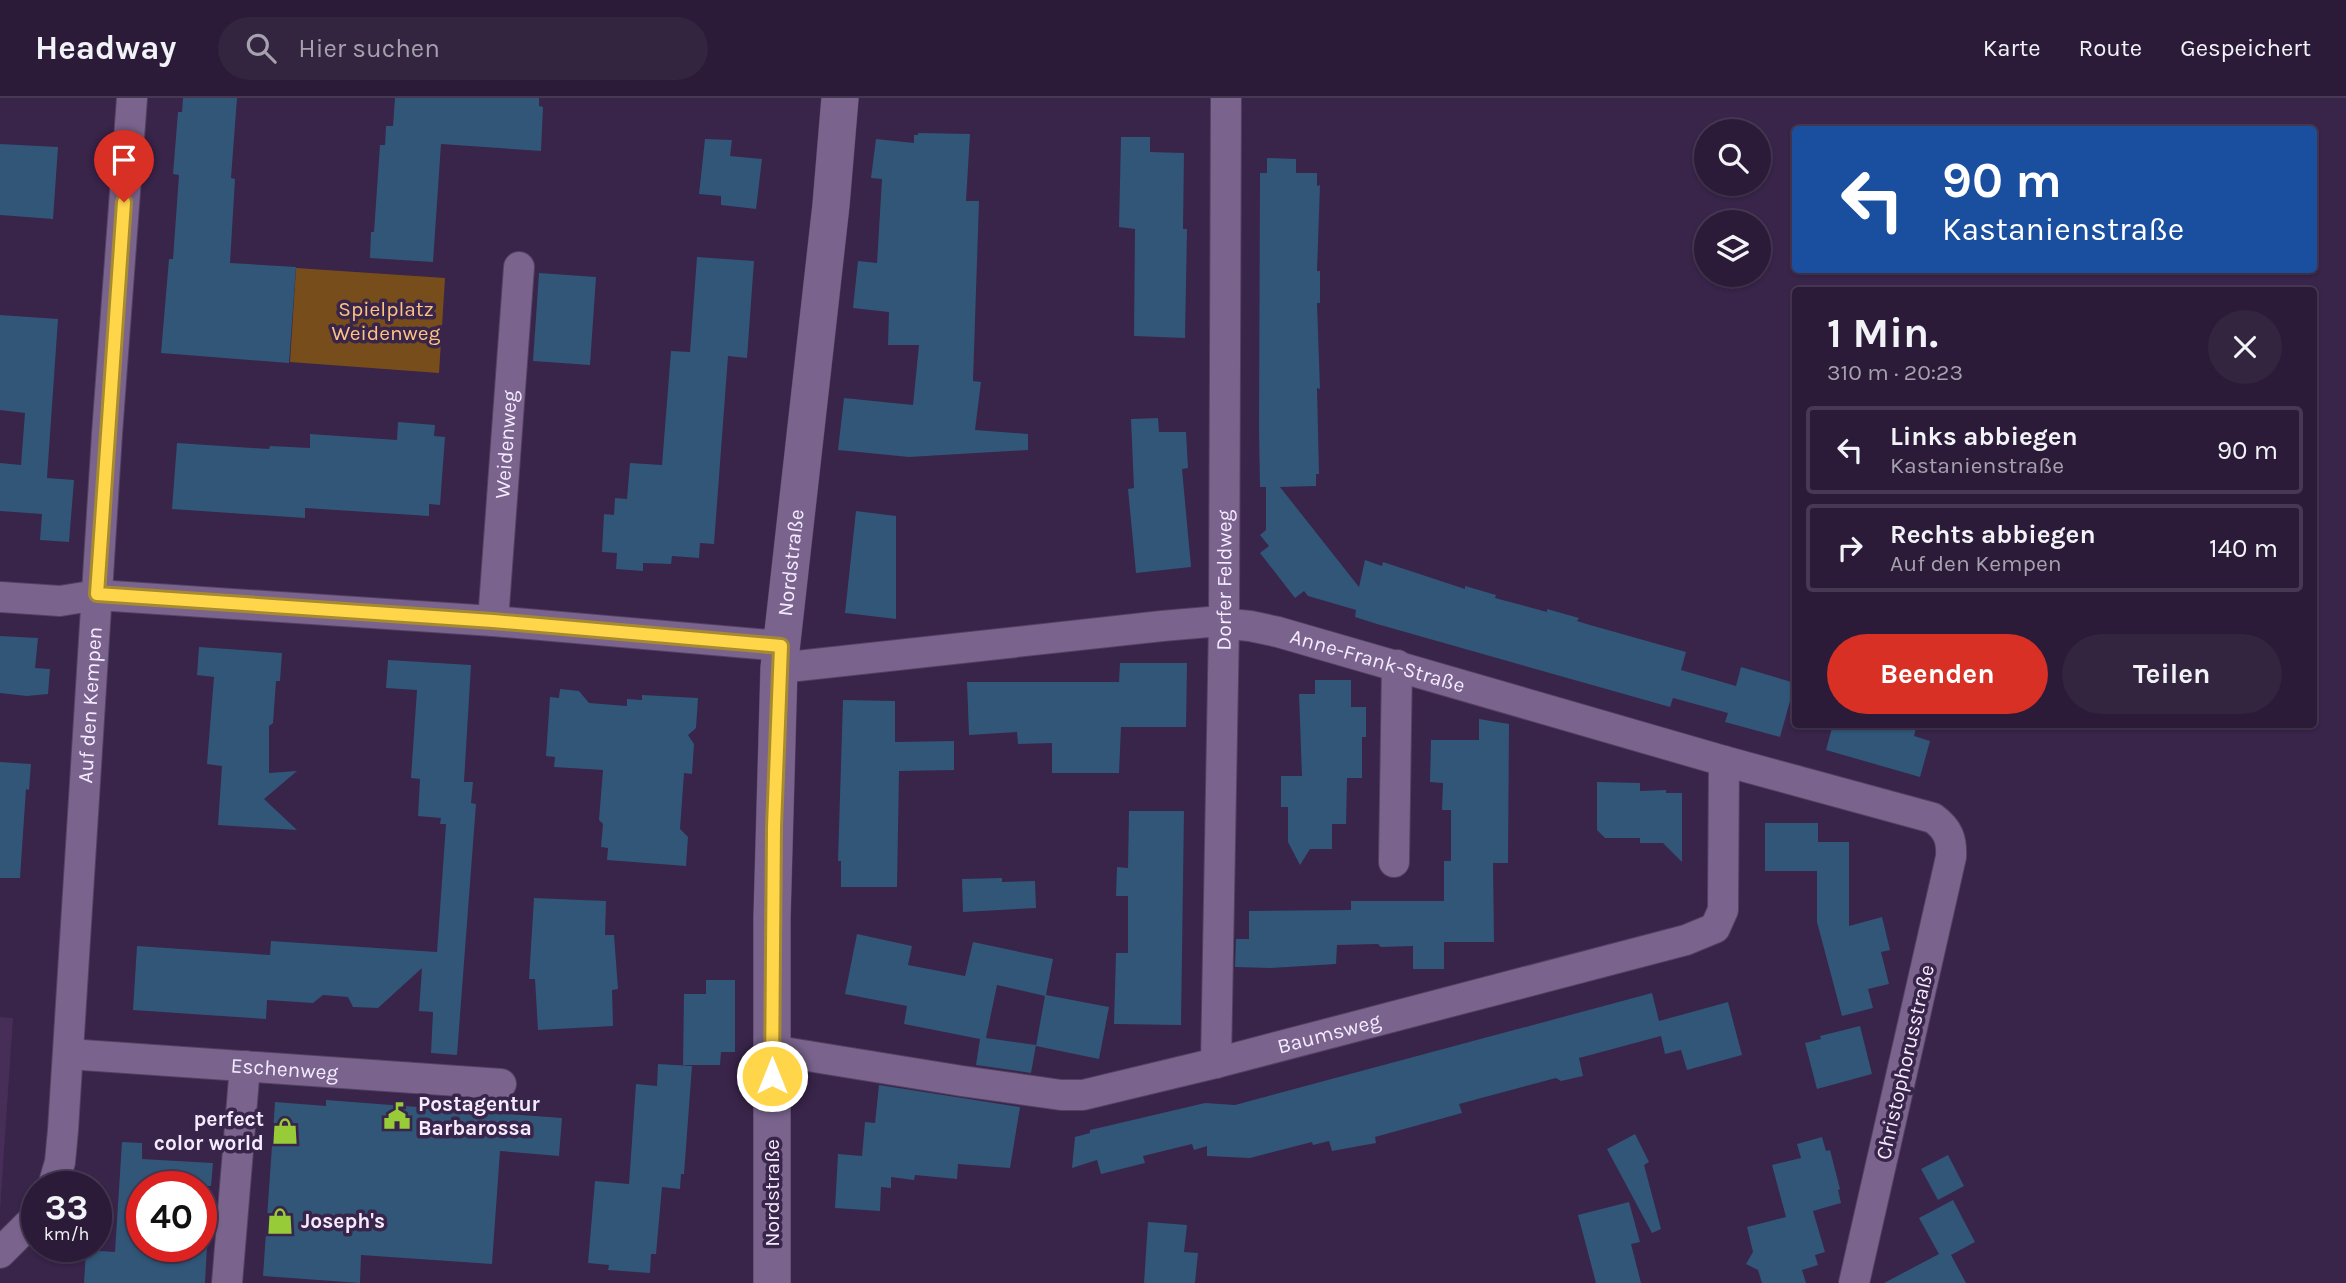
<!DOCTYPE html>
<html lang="de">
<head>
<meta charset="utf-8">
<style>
  body { margin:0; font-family:Karla,sans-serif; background:#332440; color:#f1f3f6; height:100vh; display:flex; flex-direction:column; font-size:26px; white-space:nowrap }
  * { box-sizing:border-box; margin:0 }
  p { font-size:23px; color:#a6a1ae }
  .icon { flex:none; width:38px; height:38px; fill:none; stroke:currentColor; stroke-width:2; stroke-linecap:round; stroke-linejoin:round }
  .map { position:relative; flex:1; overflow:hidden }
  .side { position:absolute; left:1792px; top:189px; width:525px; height:441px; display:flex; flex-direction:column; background:#2b1b38; border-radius:7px; box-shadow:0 2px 5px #0004,0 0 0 2px #473953 }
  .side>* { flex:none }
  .banner { position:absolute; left:1792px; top:28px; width:525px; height:147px; border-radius:7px; box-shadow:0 2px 5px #0004,0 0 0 2px #473953; background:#1a4fa0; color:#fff; overflow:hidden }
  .tools { position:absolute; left:1694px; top:21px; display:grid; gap:14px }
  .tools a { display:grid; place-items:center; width:77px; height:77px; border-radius:50%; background:#2b1b38; box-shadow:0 2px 5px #0004,0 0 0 2px #473953; font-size:35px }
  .speed { position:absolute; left:21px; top:1073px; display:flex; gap:14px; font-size:35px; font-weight:700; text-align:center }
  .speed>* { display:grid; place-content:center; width:91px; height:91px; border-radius:50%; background:#2b1b38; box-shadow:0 2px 5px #0004,0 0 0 2px #473953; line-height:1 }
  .speed small { font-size:18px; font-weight:400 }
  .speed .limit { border:10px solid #d22; background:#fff; color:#111 }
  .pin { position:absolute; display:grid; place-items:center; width:60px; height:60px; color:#fff; margin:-72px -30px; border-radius:50% 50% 50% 0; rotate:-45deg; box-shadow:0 0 7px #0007 }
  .pin .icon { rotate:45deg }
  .me { position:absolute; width:77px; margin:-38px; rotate:0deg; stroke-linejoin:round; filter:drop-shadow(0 0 5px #0008) }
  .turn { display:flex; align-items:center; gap:24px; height:147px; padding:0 35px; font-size:32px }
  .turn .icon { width:91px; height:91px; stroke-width:2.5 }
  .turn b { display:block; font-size:49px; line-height:60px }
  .round { display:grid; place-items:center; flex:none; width:74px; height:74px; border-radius:37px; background:#332440 }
  .head { display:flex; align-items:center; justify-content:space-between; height:119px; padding:0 35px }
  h1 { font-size:42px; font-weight:700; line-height:52px }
  .button { display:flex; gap:14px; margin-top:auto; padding:14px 35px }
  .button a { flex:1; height:80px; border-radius:42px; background:#d93025; color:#fff; font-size:28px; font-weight:700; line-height:80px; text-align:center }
  .button a+a { background:#332440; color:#f1f3f6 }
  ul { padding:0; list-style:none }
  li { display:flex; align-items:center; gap:21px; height:88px; margin:0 14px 10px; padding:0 21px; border:4px solid #473953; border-radius:7px }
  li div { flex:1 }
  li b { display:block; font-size:26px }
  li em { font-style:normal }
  header { display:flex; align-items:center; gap:42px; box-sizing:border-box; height:98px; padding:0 35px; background:#2b1b38; border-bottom:2px solid #473953 }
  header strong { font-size:33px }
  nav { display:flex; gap:38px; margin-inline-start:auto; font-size:24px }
  .search { width:490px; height:63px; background:#332440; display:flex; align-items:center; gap:18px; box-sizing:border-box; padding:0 24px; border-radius:38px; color:#a6a1ae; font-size:26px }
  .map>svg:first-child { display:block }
  .built { fill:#462e59 }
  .green { fill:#774e1b }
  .building { fill:#315678 }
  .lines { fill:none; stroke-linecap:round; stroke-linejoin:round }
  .minor-casing { stroke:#534161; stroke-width:32 }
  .tertiary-casing { stroke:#534161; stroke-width:38 }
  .minor { stroke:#7a648e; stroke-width:30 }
  .tertiary { stroke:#7a648e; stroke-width:37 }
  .route-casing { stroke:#a68a30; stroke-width:18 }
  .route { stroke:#ffd54a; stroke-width:12 }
  .labels { text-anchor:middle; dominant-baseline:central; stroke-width:7; stroke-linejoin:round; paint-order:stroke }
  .park-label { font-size:21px; fill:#fdc385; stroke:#39244a }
  .street-label { font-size:21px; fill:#f5ebff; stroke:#39244a }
  .poi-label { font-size:21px; font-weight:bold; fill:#f5ebff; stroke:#39244a; text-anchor:start }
</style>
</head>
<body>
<header>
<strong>Headway</strong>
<div class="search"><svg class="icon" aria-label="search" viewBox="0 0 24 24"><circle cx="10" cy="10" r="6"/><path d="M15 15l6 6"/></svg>Hier suchen</div>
<nav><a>Karte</a><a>Route</a><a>Gespeichert</a></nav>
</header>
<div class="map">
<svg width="2346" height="1185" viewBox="0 0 2346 1185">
  <rect width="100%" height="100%" fill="#39244a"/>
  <polygon class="built" points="0,919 13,920 0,1112"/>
  <polygon class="green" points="296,170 445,180 439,275 290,264"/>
  <g class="building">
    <polygon points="183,0 237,0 231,80 235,81 230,165 296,169 289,265 161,255 169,161 173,161 179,77 173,76 178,14 182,14"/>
    <polygon points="395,0 539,0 539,8 543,9 541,53 441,46 433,164 370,160 371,134 374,134 380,47 385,47 386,28 393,28"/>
    <polygon points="918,35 970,36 966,103 979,103 973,283 981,284 975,332 1028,336 1028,352 909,359 838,352 844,300 913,307 919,247 888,247 889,214 853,210 858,163 877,165 882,81 871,80 876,41 914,45 914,37 918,37"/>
    <polygon points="1121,39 1150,39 1150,54 1184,55 1183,131 1187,131 1185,240 1134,238 1135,131 1119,129"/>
    <polygon points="705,41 732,42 730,58 762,61 756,111 721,107 721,98 699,96"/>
    <polygon points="0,46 58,49 53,121 0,117"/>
    <polygon points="1267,60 1296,61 1296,75 1317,75 1317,88 1320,87 1317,173 1320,173 1320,205 1317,205 1320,291 1317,290 1319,376 1316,376 1316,388 1280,389 1359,489 1365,462 1382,468 1383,464 1465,491 1465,488 1496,497 1495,500 1547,514 1547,511 1579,520 1577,523 1590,527 1686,554 1681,572 1736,588 1741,569 1795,585 1780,639 1725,624 1728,615 1673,600 1670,609 1377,526 1355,519 1356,512 1308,498 1304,493 1295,500 1260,455 1269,448 1260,437 1266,432 1266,389 1260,389 1259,331 1260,75 1267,75"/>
    <polygon points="697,159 754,163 747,260 728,258 714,446 700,445 699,460 672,458 671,466 643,465 643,473 616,471 617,455 602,454 604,416 614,417 615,400 627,401 630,365 662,367 671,253 690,254"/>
    <polygon points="539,175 596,179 590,267 533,263"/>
    <polygon points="0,217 58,221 47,380 74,382 69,444 40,442 42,416 0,413 0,365 21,367 25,315 0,312"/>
    <polygon points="1158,320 1159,334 1186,334 1188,370 1182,371 1191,469 1136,475 1128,391 1134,390 1131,321"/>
    <polygon points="398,324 435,327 434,338 445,339 440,407 429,406 429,418 305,410 305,420 172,411 177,345 269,351 270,348 310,350 310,336 397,342"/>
    <polygon points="856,413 896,418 896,521 845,515"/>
    <polygon points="0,538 38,540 35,570 50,571 48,596 27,598 0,595"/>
    <polygon points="199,549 282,555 280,583 276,583 273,625 269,628 269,675 297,673 264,701 297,732 218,727 222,668 207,666 214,579 197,577"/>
    <polygon points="388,562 471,567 464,684 473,684 471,705 476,706 457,957 431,955 433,914 419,913 422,870 378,910 353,909 348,899 323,897 313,905 267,902 266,921 133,912 137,848 270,857 271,843 437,854 446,726 440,726 441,720 418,718 420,681 411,680 417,592 386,590"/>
    <polygon points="1120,565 1187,565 1186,629 1121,629 1119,675 1052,675 1052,645 1018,646 1017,634 969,637 967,584 1119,584"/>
    <polygon points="1315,582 1351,582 1351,609 1366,609 1366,639 1362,639 1362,680 1347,680 1346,726 1332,726 1332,751 1310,751 1300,767 1288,744 1288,709 1281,709 1281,678 1302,678 1299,596 1315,596"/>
    <polygon points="560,591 579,593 589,605 627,608 627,601 642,602 642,597 698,600 696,630 688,637 694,646 692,676 684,675 680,731 688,739 686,768 607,762 608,750 601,749 603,726 599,722 603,672 554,669 555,659 546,658 550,599 559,600"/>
    <polygon points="843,602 895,603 895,644 954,643 954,672 899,673 897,789 841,789 841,763 838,763"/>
    <polygon points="1479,621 1509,626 1508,765 1493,765 1494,844 1444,844 1444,871 1413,871 1413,848 1381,849 1378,846 1337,847 1336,866 1271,870 1235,869 1236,841 1249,841 1249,813 1351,812 1351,803 1444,803 1444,763 1451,763 1451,712 1442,712 1443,685 1430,684 1431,642 1479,642"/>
    <polygon points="1833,626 1917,626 1914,638 1930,643 1920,679 1826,652"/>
    <polygon points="0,664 31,666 29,692 26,691 20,780 0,780"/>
    <polygon points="1597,684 1640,685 1640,693 1666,692 1666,695 1682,695 1682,764 1663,745 1640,745 1640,740 1605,740 1597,732"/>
    <polygon points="1129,713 1184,713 1181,927 1114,926 1116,855 1128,855 1128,798 1116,798 1117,769 1128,770"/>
    <polygon points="1765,725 1818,725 1818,744 1849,744 1849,828 1882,819 1890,852 1881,854 1889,886 1868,891 1873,910 1842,918 1817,824 1817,773 1765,773"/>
    <polygon points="1002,780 1002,784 1035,783 1036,810 963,814 962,781"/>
    <polygon points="534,800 606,803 605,837 614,837 618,891 612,892 613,928 538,932 535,881 529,881"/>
    <polygon points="857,836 912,848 908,867 965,878 973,844 1053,861 1046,897 1109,909 1099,961 1036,948 1045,898 997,887 986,940 1036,947 1031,975 976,967 980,941 904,926 907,908 845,896"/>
    <polygon points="706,882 735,882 735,954 721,954 720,967 683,967 684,896 706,896"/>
    <polygon points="1652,895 1659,923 1728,904 1742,957 1687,972 1681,952 1665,956 1661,938 1579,960 1583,978 1561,983 1556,980 1459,1006 1462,1015 1375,1039 1376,1045 1332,1053 1329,1043 1313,1047 1312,1044 1250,1060 1207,1058 1207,1048 1194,1052 1192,1046 1143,1058 1145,1065 1101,1076 1097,1062 1072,1070 1075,1039 1090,1035 1090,1032 1205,1005 1235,1007"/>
    <polygon points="1860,928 1872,976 1817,991 1805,945 1821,941 1820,938"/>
    <polygon points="658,966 692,968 684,1076 681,1076 680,1091 662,1089 656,1156 651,1156 650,1175 608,1172 609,1167 588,1165 595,1083 629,1086 636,986 657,988"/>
    <polygon points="879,987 1020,1009 1010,1070 958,1066 957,1081 915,1077 914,1082 891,1079 891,1090 881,1089 880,1113 835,1110 838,1056 862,1058 865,1024 875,1025"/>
    <polygon points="326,1002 562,1020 559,1058 500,1053 492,1166 361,1157 360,1185 263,1178 275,1004 326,1008"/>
    <polygon points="1635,1036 1649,1064 1644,1067 1661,1131 1652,1135 1607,1051"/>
    <polygon points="1822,1039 1826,1053 1830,1052 1840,1091 1838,1092 1841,1105 1813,1113 1825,1154 1815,1157 1818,1167 1802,1172 1806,1185 1762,1185 1758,1172 1746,1166 1753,1154 1747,1129 1786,1119 1772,1067 1801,1060 1797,1046"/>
    <polygon points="122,1044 142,1045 142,1061 213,1065 211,1088 142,1088 142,1148 207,1148 205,1185 84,1185 86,1152 115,1154"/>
    <polygon points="1948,1057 1964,1088 1938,1102 1921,1071"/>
    <polygon points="1953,1102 1975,1144 1951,1157 1966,1185 1884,1185 1939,1156 1919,1120"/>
    <polygon points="1629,1104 1640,1144 1631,1146 1641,1185 1596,1185 1578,1117"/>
    <polygon points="1148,1124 1187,1127 1184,1154 1198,1155 1195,1185 1144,1185"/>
  </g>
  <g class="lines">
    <defs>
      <g id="minor">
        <polyline points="0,499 60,503 97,497 493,523 781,548"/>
        <path id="s1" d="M 493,523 L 519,169"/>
        <path id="s2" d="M 779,570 L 1162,528 L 1209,524 L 1250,528 L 1278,534 L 1724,663 L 1933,720 C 1948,731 1952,741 1951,759 L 1854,1185"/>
        <polyline points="1394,764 1397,567"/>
        <path id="s3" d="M 771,952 L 962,983 L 1061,997 L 1083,997 L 1216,965 L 1686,842 L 1715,830 L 1723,812 L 1724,663"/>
        <path id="s4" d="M 68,956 L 501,986"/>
        <path id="s5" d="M 1216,965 L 1224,525 L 1226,0"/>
        <path id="s6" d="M 53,1088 L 60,1064 L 63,1032 L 107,336 L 132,0"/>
        <polyline points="0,1155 37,1118"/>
        <polyline points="227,1185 245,968"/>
      </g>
      <g id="tertiary">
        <path id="s7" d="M 772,1185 L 772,820 L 779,570 L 831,107 L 840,0"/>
      </g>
    </defs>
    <use href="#minor" class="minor-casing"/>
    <use href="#tertiary" class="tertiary-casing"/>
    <use href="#minor" class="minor"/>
    <use href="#tertiary" class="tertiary"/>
  </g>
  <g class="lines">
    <defs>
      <polyline id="route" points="124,104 97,496 493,523 781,548 774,729 772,978"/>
    </defs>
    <use href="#route" class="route-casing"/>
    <use href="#route" class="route"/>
  </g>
  <defs>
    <symbol id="civic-bare" viewBox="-9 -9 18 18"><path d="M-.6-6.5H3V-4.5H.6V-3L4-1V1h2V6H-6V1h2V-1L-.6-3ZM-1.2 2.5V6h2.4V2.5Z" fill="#97cc38" stroke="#39244a" stroke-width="2.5" paint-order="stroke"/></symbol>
    <symbol id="shop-bare" viewBox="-9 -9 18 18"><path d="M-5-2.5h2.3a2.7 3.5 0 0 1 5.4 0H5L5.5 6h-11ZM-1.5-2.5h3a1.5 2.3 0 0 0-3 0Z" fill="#97cc38" stroke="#39244a" stroke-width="2.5" paint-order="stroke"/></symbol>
  </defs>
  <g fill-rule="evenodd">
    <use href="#civic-bare" x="378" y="999" width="38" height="38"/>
    <use href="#shop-bare" x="266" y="1014" width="38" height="38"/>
    <use href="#shop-bare" x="261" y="1104" width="38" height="38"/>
  </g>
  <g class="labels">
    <g class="park-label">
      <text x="386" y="211">Spielplatz<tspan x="386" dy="24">Weidenweg</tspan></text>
    </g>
    <g class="street-label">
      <text stroke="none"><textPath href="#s1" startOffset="177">Weidenweg</textPath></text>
      <text stroke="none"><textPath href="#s7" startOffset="721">Nordstraße</textPath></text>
      <text stroke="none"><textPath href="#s5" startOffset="483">Dorfer Feldweg</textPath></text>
      <text stroke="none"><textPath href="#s2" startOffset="606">Anne-Frank-Straße</textPath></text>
      <text stroke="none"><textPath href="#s6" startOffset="483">Auf den Kempen</textPath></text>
      <text stroke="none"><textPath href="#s3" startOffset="569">Baumsweg</textPath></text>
      <text transform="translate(1905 964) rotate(-77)">Christophorusstraße</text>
      <text stroke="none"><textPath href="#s4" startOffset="217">Eschenweg</textPath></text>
      <text transform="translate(772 1095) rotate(-90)">Nordstraße</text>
    </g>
    <g class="poi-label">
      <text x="418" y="1006">Postagentur<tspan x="418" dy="24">Barbarossa</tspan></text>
      <text x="264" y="1021" text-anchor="end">perfect<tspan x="264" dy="24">color world</tspan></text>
      <text x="301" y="1123">Joseph's</text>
    </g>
  </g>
</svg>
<div class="tools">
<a><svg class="icon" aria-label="search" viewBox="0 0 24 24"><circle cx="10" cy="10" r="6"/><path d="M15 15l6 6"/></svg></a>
<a><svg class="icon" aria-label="layers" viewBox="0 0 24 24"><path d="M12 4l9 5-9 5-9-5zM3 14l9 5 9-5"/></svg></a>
</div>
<div class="speed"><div>33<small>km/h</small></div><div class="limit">40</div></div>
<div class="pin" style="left:124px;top:104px;background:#d93025"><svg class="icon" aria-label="arrive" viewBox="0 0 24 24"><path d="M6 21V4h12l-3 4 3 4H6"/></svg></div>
<svg class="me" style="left:772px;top:978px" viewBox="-20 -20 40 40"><circle r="17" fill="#ffd54a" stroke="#fff" stroke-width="3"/><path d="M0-11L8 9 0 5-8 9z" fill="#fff"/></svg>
<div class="banner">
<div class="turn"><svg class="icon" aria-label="left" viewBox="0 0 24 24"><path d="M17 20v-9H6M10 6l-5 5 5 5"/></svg><div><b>90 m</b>Kastanienstraße</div></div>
</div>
<section class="side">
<div class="head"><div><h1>1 Min.</h1><p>310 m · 20:23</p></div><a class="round"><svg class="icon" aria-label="close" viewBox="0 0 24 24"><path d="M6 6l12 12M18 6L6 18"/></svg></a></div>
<ul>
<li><svg class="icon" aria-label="left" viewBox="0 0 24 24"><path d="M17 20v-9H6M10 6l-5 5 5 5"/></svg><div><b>Links abbiegen</b><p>Kastanienstraße</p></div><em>90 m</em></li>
<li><svg class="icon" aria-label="right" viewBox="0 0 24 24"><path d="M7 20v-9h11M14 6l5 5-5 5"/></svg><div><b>Rechts abbiegen</b><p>Auf den Kempen</p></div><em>140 m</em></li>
</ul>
<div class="button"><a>Beenden</a><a>Teilen</a></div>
</section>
</div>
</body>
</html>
